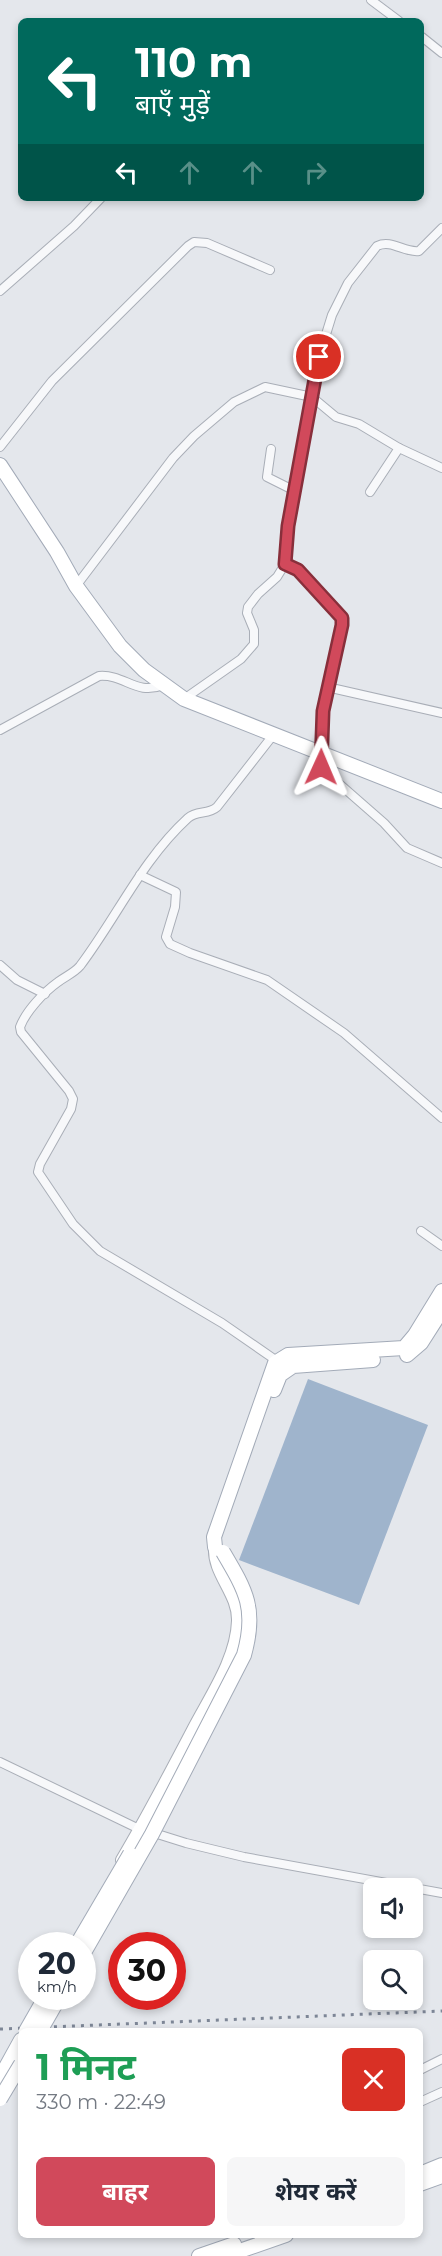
<!DOCTYPE html>
<html lang="hi">
<head>
<meta charset="utf-8">
<style>
  body { margin:0; font-family:Montserrat,"Noto Sans Devanagari",sans-serif; background:#f6f6f7; color:#1f2937; height:100vh; display:flex; flex-direction:column; font-size:22px; white-space:nowrap }
  * { box-sizing:border-box; margin:0 }
  p { font-size:20px; color:#747a83 }
  .icon { flex:none; width:33px; height:33px; fill:none; stroke:currentColor; stroke-width:2; stroke-linecap:round; stroke-linejoin:round }
  .map { position:relative; flex:1; overflow:hidden }
  .sheet { position:absolute; left:18px; top:2028px; width:405px; height:210px; display:flex; flex-direction:column; background:#fff; border-radius:9px; box-shadow:0 3px 9px #0003 }
  .sheet>* { flex:none }
  .hud { position:absolute; left:18px; top:18px; width:406px; height:183px; border-radius:9px; box-shadow:0 3px 9px #0003; background:#00695c; color:#fff; overflow:hidden }
  .buttons { position:absolute; left:363px; top:1878px; display:grid; gap:12px }
  .buttons a { display:grid; place-items:center; width:60px; height:60px; border-radius:9px; background:#fff; box-shadow:0 3px 9px #0003; font-size:30px }
  .speed { position:absolute; left:18px; top:1932px; display:flex; gap:12px; font-size:30px; font-weight:700; text-align:center }
  .speed>* { display:grid; place-content:center; width:78px; height:78px; border-radius:50%; background:#fff; box-shadow:0 3px 9px #0003; line-height:1 }
  .speed small { font-size:15px; font-weight:400 }
  .speed .limit { border:9px solid #d22; background:#fff; color:#111 }
  .pin { position:absolute; display:grid; place-items:center; width:51px; height:51px; color:#fff; margin:-26px; border:3px solid #fff; border-radius:50%; box-shadow:0 2px 6px #0007 }
  .me { position:absolute; width:66px; margin:-33px; rotate:1deg; stroke-linejoin:round; filter:drop-shadow(0 0 4px #0008) }
  .turn { display:flex; align-items:center; gap:21px; height:126px; padding:0 18px; font-size:27px }
  .turn .icon { width:78px; height:78px; stroke-width:2.5 }
  .turn b { display:block; font-size:42px; line-height:51px }
  .lanes { display:flex; align-items:center; height:57px; padding:0 18px; background:#0003; justify-content:center; gap:30px; direction:ltr }
  .lanes .off { opacity:.35 }
  .round { display:grid; place-items:center; flex:none; width:63px; height:63px; border-radius:9px; background:#f6f6f7 }
  .head { display:flex; align-items:center; justify-content:space-between; height:102px; padding:0 18px }
  h1 { font-size:36px; font-weight:700; line-height:45px; color:#1e9e55 }
  .action { display:flex; gap:12px; margin-top:auto; padding:12px 18px }
  .action a { flex:1; height:69px; border-radius:9px; background:#d1495b; color:#fff; font-size:24px; font-weight:700; line-height:69px; text-align:center }
  .action a+a { background:#f6f6f7; color:#1f2937 }
  .map>svg:first-child { display:block }
  .water { fill:#9fb4cc }
  .lines { fill:none; stroke-linecap:round; stroke-linejoin:round }
  .street-casing { stroke:#a9aeb7; stroke-width:10 }
  .secondary-casing { stroke:#a9aeb7; stroke-width:14 }
  .primary-casing { stroke:#a3abb8; stroke-width:16 }
  .street { stroke:#f7f8fa; stroke-width:8 }
  .secondary { stroke:#fff; stroke-width:12 }
  .primary { stroke:#fff; stroke-width:14 }
  .rail { stroke:#7d8696; stroke-width:3; stroke-dasharray:3 6; stroke-linecap:butt }
  .primary-bridge-casing { stroke:#a3abb8; stroke-width:16; stroke-linecap:butt }
  .primary-bridge { stroke:#fff; stroke-width:14 }
  .route-casing { stroke:#882f3b; stroke-width:15 }
  .route { stroke:#d1495b; stroke-width:10 }
</style>
</head>
<body>
<div class="map">
<svg width="442" height="2256" viewBox="0 0 442 2256">
  <rect width="100%" height="100%" fill="#e4e7ec"/>
  <polygon class="water" points="308,1379 428,1425 359,1605 239,1560"/>
  <g class="lines">
    <defs>
      <g id="street">
        <polyline points="371,0 399,21"/>
        <polyline points="422,37 442,53"/>
        <polyline points="0,291 74,226 101,198"/>
        <polyline points="0,447 52,381 188,246 194,242 207,243 270,270"/>
        <polyline points="271,449 267,477 295,491"/>
        <polyline points="370,492 399,448"/>
        <polyline points="285,564 298,570 342,618 342,625 323,711 320,767 384,823 407,848 442,863"/>
        <polyline points="76,586 173,458 194,436 234,402 265,387 312,397 336,417 359,424 399,448 442,468"/>
        <polyline points="327,687 442,713"/>
        <path d="M 184,699 L 241,659 L 254,644 L 254,630 L 247,613 L 248,607 L 258,594 L 277,577 L 285,564 L 288,527 L 319,357 L 332,315 L 348,283 L 377,246 C 392,239 404,253 419,251 L 442,228"/>
        <path d="M 0,730 L 99,676 C 125,674 136,696 163,685"/>
        <path d="M 274,734 L 217,807 C 208,815 197,810 188,818 C 142,860 117,917 80,966 C 74,973 66,976 58,982 C 44,992 26,1011 20,1027 L 21,1032 L 69,1091 L 73,1099 L 71,1109 L 40,1164 L 38,1172 L 73,1224 L 100,1251 L 222,1323 L 277,1361"/>
        <polyline points="140,875 176,892 175,907 166,937 170,944 190,953 267,980 344,1033 442,1118"/>
        <polyline points="0,965 17,980 45,994"/>
        <polyline points="421,1231 442,1246"/>
        <polyline points="0,1762 135,1827 186,1843 244,1857 442,1893"/>
        <polyline points="420,2070 442,2059"/>
        <polyline points="420,2102 442,2092"/>
      </g>
      <path id="secondary" d="M 122,1860 C 147,1818 170,1774 193,1730 C 210,1697 237,1659 238,1621 C 239,1593 213,1574 215,1547"/>
      <g id="primary">
        <polyline points="0,465 57,552 76,586 120,646 144,670 184,699 442,801"/>
        <polyline points="407,1355 421,1343 442,1310"/>
        <polyline points="274,1390 280,1375 293,1366 373,1360"/>
        <polyline points="219,1557 215,1547 214,1537 275,1363 288,1355 404,1348 415,1335 442,1291"/>
        <polyline points="0,2078 21,2040"/>
        <polyline points="420,2174 442,2165"/>
        <polyline points="420,2184 442,2176"/>
        <polyline points="199,2256 234,2244"/>
        <polyline points="225,2256 286,2235"/>
      </g>
    </defs>
    <use href="#street" class="street-casing"/>
    <use href="#secondary" class="secondary-casing"/>
    <use href="#primary" class="primary-casing"/>
    <use href="#street" class="street"/>
    <use href="#secondary" class="secondary"/>
    <use href="#primary" class="primary"/>
    <polyline class="rail" points="0,2029 442,2011"/>
    <defs>
      <g id="primary-bridge">
        <polyline points="76,1946 130,1854"/>
        <path d="M 82,1956 L 152,1834 L 244,1655 C 257,1609 246,1591 223,1552"/>
        <polyline points="26,2031 46,1996"/>
        <polyline points="40,2031 60,1996"/>
        <polyline points="0,2099 21,2064"/>
      </g>
    </defs>
    <use href="#primary-bridge" class="primary-bridge-casing"/>
    <use href="#primary-bridge" class="primary-bridge"/>
  </g>
  <g class="lines">
    <defs>
      <polyline id="route" points="319,357 288,526 285,564 298,570 342,618 342,625 323,711 321,767"/>
    </defs>
    <use href="#route" class="route-casing"/>
    <use href="#route" class="route"/>
  </g>
</svg>
<div class="buttons">
<a><svg class="icon" aria-label="sound" viewBox="0 0 24 24"><path d="M4 9h4l5-4v14l-5-4H4zM17 9q2 3 0 6"/></svg></a>
<a><svg class="icon" aria-label="search" viewBox="0 0 24 24"><circle cx="10" cy="10" r="6"/><path d="M15 15l6 6"/></svg></a>
</div>
<div class="speed"><div>20<small>km/h</small></div><div class="limit">30</div></div>
<div class="pin" style="left:319px;top:357px;background:#d93025"><svg class="icon" aria-label="arrive" viewBox="0 0 24 24"><path d="M6 21V4h12l-3 4 3 4H6"/></svg></div>
<svg class="me" style="left:321px;top:767px" viewBox="-20 -20 40 40"><path d="M0-17L14 15 0 8-14 15z" fill="#d1495b" stroke="#fff" stroke-width="4"/></svg>
<div class="hud">
<div class="turn"><svg class="icon" aria-label="left" viewBox="0 0 24 24"><path d="M17 20v-9H6M10 6l-5 5 5 5"/></svg><div><b>110 m</b>बाएँ मुड़ें</div></div>
<div class="lanes"><svg class="icon" aria-label="left" viewBox="0 0 24 24"><path d="M17 20v-9H6M10 6l-5 5 5 5"/></svg><svg class="icon off" aria-label="ahead" viewBox="0 0 24 24"><path d="M12 20V5M6 11l6-6 6 6"/></svg><svg class="icon off" aria-label="ahead" viewBox="0 0 24 24"><path d="M12 20V5M6 11l6-6 6 6"/></svg><svg class="icon off" aria-label="right" viewBox="0 0 24 24"><path d="M7 20v-9h11M14 6l5 5-5 5"/></svg></div>
</div>
<section class="sheet">
<div class="head"><div><h1>1 मिनट</h1><p>330 m · 22:49</p></div><a class="round" style="background:#d93025;color:#fff"><svg class="icon" aria-label="close" viewBox="0 0 24 24"><path d="M6 6l12 12M18 6L6 18"/></svg></a></div>
<div class="action"><a>बाहर</a><a>शेयर करें</a></div>
</section>
</div>
</body>
</html>
